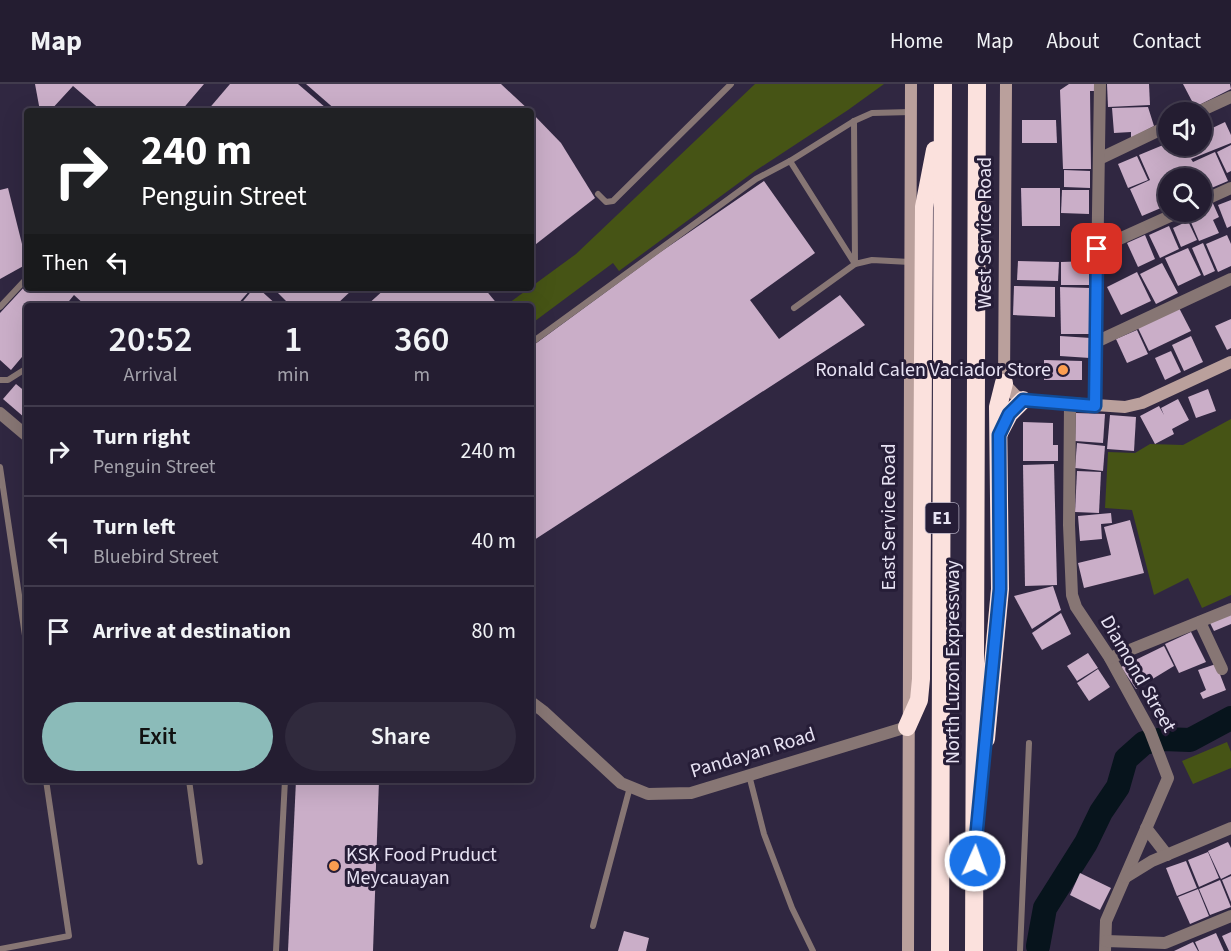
<!DOCTYPE html>
<html lang="en">
<head>
<meta charset="utf-8">
<style>
  body { margin:0; font-family:"Source Sans 3",sans-serif; background:#302a3d; color:#f1f3f6; height:100vh; display:flex; flex-direction:column; font-size:22px; white-space:nowrap }
  * { box-sizing:border-box; margin:0 }
  p { font-size:20px; color:#a3a2ab }
  .icon { flex:none; width:33px; height:33px; fill:none; stroke:currentColor; stroke-width:2; stroke-linecap:round; stroke-linejoin:round }
  .map { position:relative; flex:1; overflow:hidden }
  .panel { position:absolute; left:24px; top:219px; width:510px; height:480px; display:flex; flex-direction:column; background:#241d31; border-radius:6px; box-shadow:0 6px 24px #0002,0 0 0 2px #413b4d }
  .panel>* { flex:none }
  .hud { position:absolute; left:24px; top:24px; width:510px; height:183px; border-radius:6px; box-shadow:0 6px 24px #0002,0 0 0 2px #413b4d; background:#202124; color:#fff; overflow:hidden }
  .controls { position:absolute; left:1158px; top:18px; display:grid; gap:12px }
  .controls a { display:grid; place-items:center; width:54px; height:54px; border-radius:50%; background:#241d31; box-shadow:0 6px 24px #0002,0 0 0 2px #413b4d; font-size:30px }
  .pin { position:absolute; display:grid; place-items:center; width:51px; height:51px; color:#fff; margin:-26px; border-radius:12px; box-shadow:0 3px 9px #0006 }
  .me { position:absolute; width:66px; margin:-33px; rotate:2deg; stroke-linejoin:round; filter:drop-shadow(0 0 4px #0008) }
  .turn { display:flex; align-items:center; gap:21px; height:126px; padding:0 18px; font-size:27px }
  .turn .icon { width:78px; height:78px; stroke-width:2.5 }
  .turn b { display:block; font-size:42px; line-height:51px }
  .then { display:flex; align-items:center; height:57px; padding:0 18px; background:#0003; gap:12px; font-size:22px }
  .eta { display:flex; justify-content:space-evenly; align-items:center; height:102px; text-align:center }
  .eta b { font-size:36px; font-weight:600; line-height:42px }
  .action { display:flex; gap:12px; margin-top:auto; padding:12px 18px }
  .action a { flex:1; height:69px; border-radius:36px; background:#8bbbb9; color:#111; font-size:24px; font-weight:600; line-height:69px; text-align:center }
  .action a+a { background:#302a3d; color:#f1f3f6 }
  ul { padding:0; list-style:none }
  li { display:flex; align-items:center; gap:18px; height:90px; padding:0 18px; border-top:2px solid #413b4d }
  li div { flex:1 }
  li b { display:block; font-size:22px }
  li em { font-style:normal }
  header { display:flex; align-items:center; gap:36px; box-sizing:border-box; height:84px; padding:0 30px; background:#241d31; border-bottom:2px solid #413b4d }
  header strong { font-size:28px }
  nav { display:flex; gap:33px; margin-inline-start:auto; font-size:21px }
  .map>svg:first-child { display:block }
  .green { fill:#465415 }
  .lines { fill:none; stroke-linecap:round; stroke-linejoin:round }
  .river { stroke:#07141c; stroke-width:24 }
  .building { fill:#caaec8 }
  .lane { stroke:#877674; stroke-width:6 }
  .street { stroke:#877674; stroke-width:12 }
  .secondary { stroke:#baa09c; stroke-width:12 }
  .highway { stroke:#fbe1dd; stroke-width:18 }
  .route-casing { stroke:#114b97; stroke-width:15 }
  .route { stroke:#1a73e8; stroke-width:10 }
  .poi-dot { fill:#fb9e50; stroke:#261d37; stroke-width:2 }
  .labels { text-anchor:middle; dominant-baseline:central; stroke-width:6; stroke-linejoin:round; paint-order:stroke }
  .shield { fill:#261d37; stroke:#ada7bb; stroke-width:1.5 }
  .shield-label { font-size:18px; font-weight:bold; fill:#e7e2f3 }
  .street-label { font-size:20px; fill:#e7e2f3; stroke:#261d37 }
  .poi-label { font-size:20px; fill:#e7e2f3; stroke:#261d37; text-anchor:end }
</style>
</head>
<body>
<header>
<strong>Map</strong>
<nav><a>Home</a><a>Map</a><a>About</a><a>Contact</a></nav>
</header>
<div class="map">
<svg width="1231" height="867" viewBox="0 0 1231 867">
  <rect width="100%" height="100%" fill="#302741"/>
  <g class="green">
    <polygon points="755,0 884,0 848,26 755,87 619,187 613,179 531,240 531,222 505,222 576,170"/>
    <polygon points="1231,335 1231,511 1202,524 1188,494 1154,511 1132,426 1105,424 1108,368 1135,369 1150,360 1183,361"/>
    <polygon points="1227,658 1231,668 1231,684 1193,700 1182,677"/>
  </g>
  <g class="lines">
    <polyline class="river" points="1038,862 1045,824 1086,759 1101,728 1118,703 1126,675 1144,659 1163,655 1190,656 1231,634"/>
  </g>
  <g class="building">
    <polygon points="35,0 204,0 181,27 102,27 73,2 50,27 40,27"/>
    <polygon points="230,0 298,0 326,24 323,27 207,27"/>
    <polygon points="306,0 501,0 530,27 337,27"/>
    <polygon points="1069,0 1094,0 1094,7 1090,7 1091,85 1063,85 1060,6"/>
    <polygon points="1107,0 1149,0 1150,21 1108,23"/>
    <polygon points="1183,0 1230,0 1231,5 1195,23"/>
    <polygon points="1148,23 1154,42 1131,54 1131,48 1114,49 1112,24"/>
    <polygon points="531,28 561,59 595,114 531,164"/>
    <polygon points="1022,36 1056,36 1057,59 1022,59"/>
    <polygon points="1225,38 1231,51 1231,59 1191,75 1193,78 1215,68 1228,97 1202,108 1202,94 1174,94 1171,87 1166,89 1168,95 1168,121 1142,132 1130,105 1150,96 1139,71 1168,59 1168,62 1202,62 1202,41 1204,48"/>
    <polygon points="1231,61 1231,87 1227,89 1217,68"/>
    <polygon points="1137,72 1148,96 1128,104 1118,80"/>
    <polygon points="1064,86 1090,87 1090,104 1064,103"/>
    <polygon points="764,97 815,169 750,216 779,255 840,211 865,241 531,458 531,263 659,169"/>
    <polygon points="8,104 27,180 0,195 0,106"/>
    <polygon points="1021,104 1060,104 1060,142 1022,142"/>
    <polygon points="1062,106 1089,106 1089,130 1061,129"/>
    <polygon points="1211,115 1219,133 1213,136 1219,149 1199,157 1190,136 1193,135 1190,128 1202,128 1202,119"/>
    <polygon points="1231,116 1231,142 1227,144 1218,121"/>
    <polygon points="1188,137 1197,156 1181,163 1173,144"/>
    <polygon points="1169,142 1179,165 1160,174 1149,151"/>
    <polygon points="1145,151 1155,175 1138,183 1127,159"/>
    <polygon points="1227,151 1231,160 1231,182 1218,188 1206,160"/>
    <polygon points="1203,159 1215,187 1204,192 1192,164"/>
    <polygon points="1188,164 1201,191 1178,202 1165,174"/>
    <polygon points="1018,177 1059,178 1058,197 1017,196"/>
    <polygon points="1089,177 1089,201 1061,201 1061,178"/>
    <polygon points="1162,179 1178,209 1156,220 1140,190"/>
    <polygon points="1137,188 1151,217 1121,231 1107,203"/>
    <polygon points="27,200 27,204 252,204 236,222 86,222 74,211 65,222 27,222 27,267 11,286 0,276 0,229"/>
    <polygon points="1014,202 1055,203 1055,233 1013,231"/>
    <polygon points="1060,203 1090,204 1089,250 1061,250"/>
    <polygon points="254,204 258,204 278,222 239,222"/>
    <polygon points="273,204 354,204 335,222 291,222"/>
    <polygon points="386,204 473,204 477,209 484,204 499,222 366,222"/>
    <polygon points="1178,222 1191,247 1149,267 1138,244"/>
    <polygon points="1231,235 1231,264 1227,266 1215,242"/>
    <polygon points="1137,246 1148,270 1127,279 1116,255"/>
    <polygon points="1060,252 1091,254 1090,274 1060,272"/>
    <polygon points="1191,252 1203,278 1184,287 1172,261"/>
    <polygon points="1171,267 1181,288 1165,296 1155,274"/>
    <polygon points="1044,276 1082,277 1082,296 1044,296"/>
    <polygon points="16,300 27,309 27,331 25,334 3,315"/>
    <polygon points="1208,305 1216,327 1196,334 1188,313"/>
    <polygon points="1178,315 1189,336 1172,345 1174,350 1155,360 1140,332 1159,322 1164,331 1161,324"/>
    <polygon points="1076,329 1105,330 1103,359 1075,357"/>
    <polygon points="1110,331 1136,333 1134,367 1107,365"/>
    <polygon points="1023,338 1053,339 1053,361 1058,361 1058,377 1023,377"/>
    <polygon points="1077,359 1105,362 1103,387 1075,384"/>
    <polygon points="1054,380 1057,501 1025,502 1023,381"/>
    <polygon points="1077,387 1101,388 1099,429 1075,428"/>
    <polygon points="1111,429 1112,439 1101,440 1102,455 1080,457 1078,432"/>
    <polygon points="1130,436 1144,489 1084,504 1078,479 1111,471 1104,443"/>
    <polygon points="1053,502 1061,526 1032,545 1014,512"/>
    <polygon points="1231,527 1231,540 1214,547 1209,537"/>
    <polygon points="1061,529 1071,550 1042,566 1032,549"/>
    <polygon points="1191,548 1206,578 1179,589 1165,560"/>
    <polygon points="1164,562 1174,582 1136,605 1121,583"/>
    <polygon points="1088,569 1098,584 1077,597 1067,582"/>
    <polygon points="1216,580 1226,606 1203,615 1200,609 1206,606 1198,586"/>
    <polygon points="1098,585 1110,603 1089,617 1077,599"/>
    <polygon points="296,696 379,696 373,867 288,867"/>
    <polygon points="1228,758 1231,764 1231,790 1221,795 1208,767"/>
    <polygon points="1208,768 1219,794 1199,803 1188,776"/>
    <polygon points="1186,777 1197,804 1177,812 1166,784"/>
    <polygon points="1080,789 1111,804 1100,826 1070,811"/>
    <polygon points="1231,792 1231,818 1222,796"/>
    <polygon points="1220,796 1231,823 1210,831 1199,805"/>
    <polygon points="1198,805 1209,832 1190,840 1178,813"/>
    <polygon points="624,847 649,854 646,867 618,867"/>
    <polygon points="1231,848 1231,867 1229,867 1222,852"/>
    <polygon points="1216,849 1224,867 1199,867 1195,858"/>
    <polygon points="1193,858 1198,867 1174,867"/>
  </g>
  <g class="lines">
    <g class="lane">
      <polyline points="854,37 855,180 872,176 910,178"/>
      <polyline points="790,77 855,180 794,224"/>
      <polyline points="598,110 606,118 613,117 731,0"/>
      <polyline points="0,223 27,194"/>
      <polyline points="531,259 756,95 790,77 854,37 872,29 911,28"/>
      <polyline points="0,296 8,296 27,284"/>
      <polyline points="0,383 27,565"/>
      <polyline points="749,691 764,750 792,824 813,867"/>
      <polyline points="189,696 200,778"/>
      <polyline points="593,842 630,703"/>
      <polyline points="0,865 69,852 46,696"/>
      <polyline points="276,867 285,696"/>
      <polyline points="1020,867 1029,659"/>
    </g>
    <g class="street">
      <polyline points="1198,28 1231,13"/>
      <polyline points="1099,75 1168,42"/>
      <polyline points="1202,117 1231,104"/>
      <polyline points="1097,165 1179,128"/>
      <polyline points="1096,258 1231,195"/>
      <polyline points="1070,320 1069,441 1072,511 1076,523 1110,574 1150,647 1168,694 1106,837 1105,867"/>
      <polyline points="1095,322 1100,0"/>
      <polyline points="0,329 27,352"/>
      <polyline points="1200,538 1222,585"/>
      <polyline points="1110,574 1231,525"/>
      <polyline points="531,618 543,627 621,699 648,710 691,709 907,643"/>
      <polyline points="1146,744 1167,771"/>
      <polyline points="1126,793 1152,777 1231,744"/>
      <polyline points="1106,857 1165,859 1231,832"/>
    </g>
    <g class="secondary">
      <polyline points="1006,0 1004,299 1015,311 1023,316 1125,323 1142,319 1231,278"/>
      <polyline points="908,867 911,0"/>
    </g>
    <g class="highway">
      <polyline points="999,349 1009,330 1023,316"/>
      <polyline points="907,643 919,616 921,595 924,123 935,66"/>
      <polyline points="986,655 1000,505 998,323 1004,299"/>
      <polyline points="940,867 943,0"/>
      <polyline points="974,867 977,0"/>
    </g>
  </g>
  <g class="lines">
    <defs>
      <polyline id="route" points="975,777 976,755 1000,505 999,351 1009,330 1023,316 1095,322 1097,165"/>
    </defs>
    <use href="#route" class="route-casing"/>
    <use href="#route" class="route"/>
  </g>
  <g class="poi-dot">
    <circle cx="1063" cy="286" r="6"/>
    <circle cx="334" cy="782" r="6"/>
  </g>
  <g class="labels">
    <rect class="shield" x="925.5" y="419" width="33" height="30" rx="4.5"/>
    <g class="shield-label">
      <text x="942" y="434">E1</text>
    </g>
    <g class="street-label">
      <text transform="translate(985 149) rotate(-90)">West Service Road</text>
      <text transform="translate(889 433) rotate(-90)">East Service Road</text>
      <text transform="translate(953 578) rotate(-90)">North Luzon Expressway</text>
      <text transform="translate(1138 590) rotate(60)">Diamond Street</text>
      <text transform="translate(753 669) rotate(-17)">Pandayan Road</text>
    </g>
    <g class="poi-label">
      <text x="1051" y="286">Ronald Calen Vaciador Store</text>
      <text x="346" y="771" text-anchor="start">KSK Food Pruduct<tspan x="346" dy="23">Meycauayan</tspan></text>
    </g>
  </g>
</svg>
<div class="controls">
<a><svg class="icon" aria-label="sound" viewBox="0 0 24 24"><path d="M4 9h4l5-4v14l-5-4H4zM17 9q2 3 0 6"/></svg></a>
<a><svg class="icon" aria-label="search" viewBox="0 0 24 24"><circle cx="10" cy="10" r="6"/><path d="M15 15l6 6"/></svg></a>
</div>
<div class="pin" style="left:1097px;top:165px;background:#d93025"><svg class="icon" aria-label="arrive" viewBox="0 0 24 24"><path d="M6 21V4h12l-3 4 3 4H6"/></svg></div>
<svg class="me" style="left:975px;top:777px" viewBox="-20 -20 40 40"><circle r="17" fill="#1a73e8" stroke="#fff" stroke-width="3"/><path d="M0-11L8 9 0 5-8 9z" fill="#fff"/></svg>
<div class="hud">
<div class="turn"><svg class="icon" aria-label="right" viewBox="0 0 24 24"><path d="M7 20v-9h11M14 6l5 5-5 5"/></svg><div><b>240 m</b>Penguin Street</div></div>
<div class="then">Then<svg class="icon" aria-label="left" viewBox="0 0 24 24"><path d="M17 20v-9H6M10 6l-5 5 5 5"/></svg></div>
</div>
<section class="panel">
<div class="eta">
<div><b>20:52</b><p>Arrival</p></div>
<div><b>1</b><p>min</p></div>
<div><b>360</b><p>m</p></div>
</div>
<ul>
<li><svg class="icon" aria-label="right" viewBox="0 0 24 24"><path d="M7 20v-9h11M14 6l5 5-5 5"/></svg><div><b>Turn right</b><p>Penguin Street</p></div><em>240 m</em></li>
<li><svg class="icon" aria-label="left" viewBox="0 0 24 24"><path d="M17 20v-9H6M10 6l-5 5 5 5"/></svg><div><b>Turn left</b><p>Bluebird Street</p></div><em>40 m</em></li>
<li><svg class="icon" aria-label="arrive" viewBox="0 0 24 24"><path d="M6 21V4h12l-3 4 3 4H6"/></svg><div><b>Arrive at destination</b></div><em>80 m</em></li>
</ul>
<div class="action"><a>Exit</a><a>Share</a></div>
</section>
</div>
</body>
</html>
